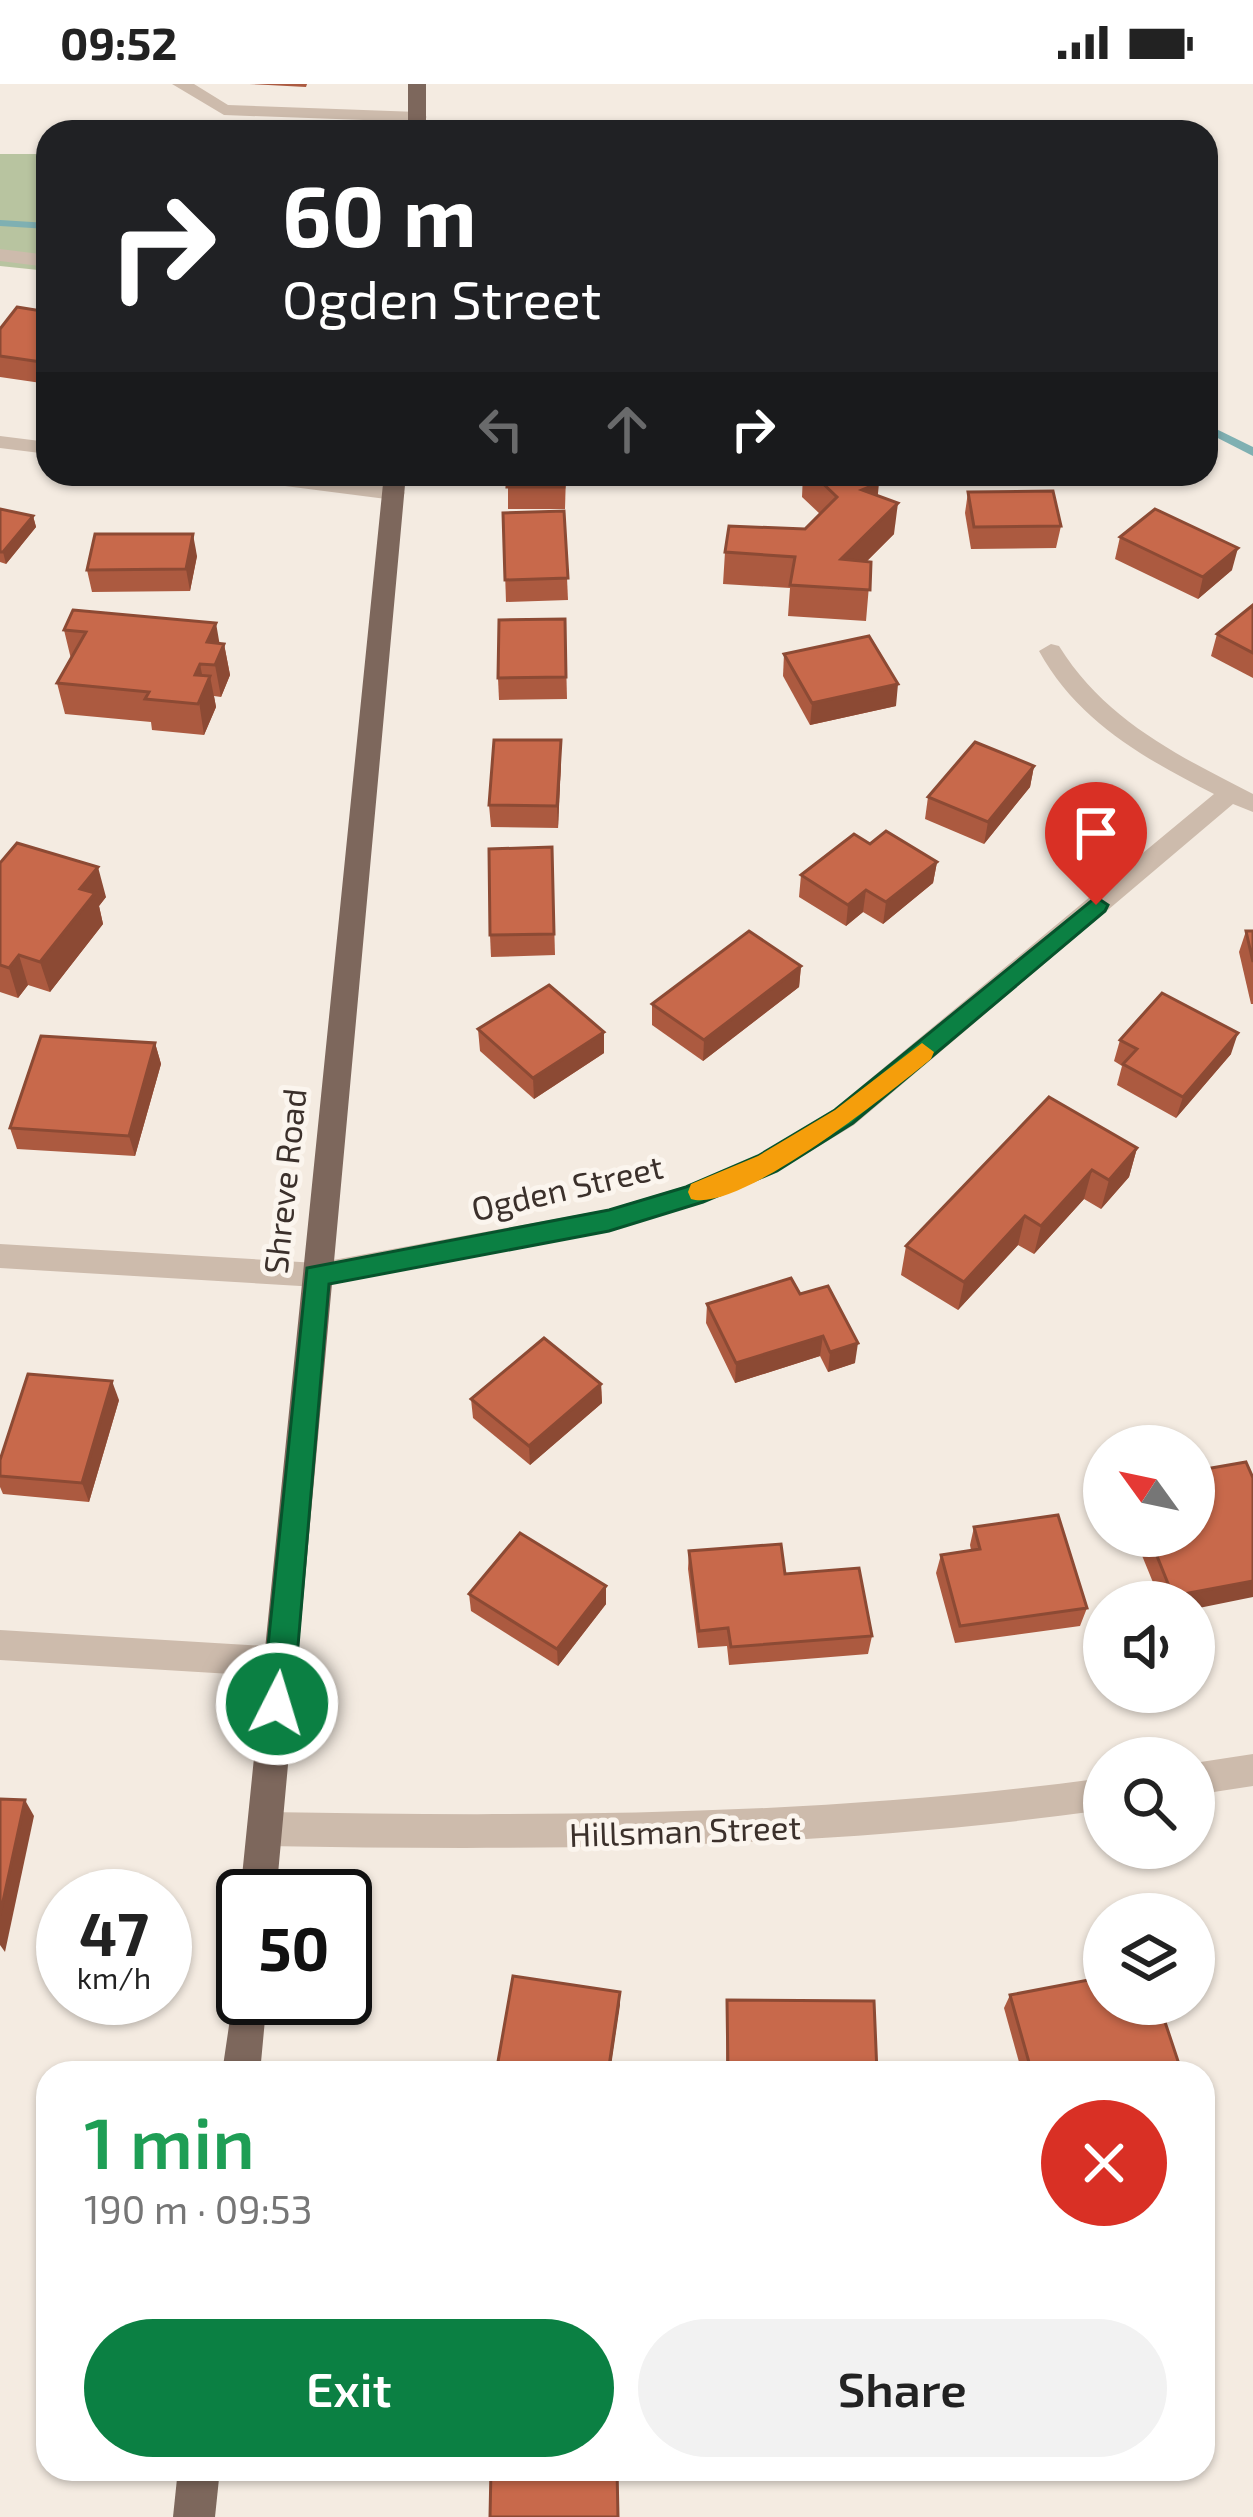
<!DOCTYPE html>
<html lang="en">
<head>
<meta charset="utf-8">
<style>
  body { margin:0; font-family:"Exo 2",sans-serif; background:#f2f2f2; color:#222; height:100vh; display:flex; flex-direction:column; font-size:45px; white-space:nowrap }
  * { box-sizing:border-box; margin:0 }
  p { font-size:39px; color:#767676 }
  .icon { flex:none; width:66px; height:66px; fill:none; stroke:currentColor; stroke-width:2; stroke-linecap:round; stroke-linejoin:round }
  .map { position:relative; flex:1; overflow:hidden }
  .panel { position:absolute; left:36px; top:1977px; width:1179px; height:420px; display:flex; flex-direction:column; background:#fff; border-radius:36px; box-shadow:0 3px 9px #0004 }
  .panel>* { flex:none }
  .banner { position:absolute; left:36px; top:36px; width:1182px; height:366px; border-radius:36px; box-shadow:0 3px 9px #0004; background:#202124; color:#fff; overflow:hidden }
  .needle { width:78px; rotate:303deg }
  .buttons { position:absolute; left:1083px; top:1341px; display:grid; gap:24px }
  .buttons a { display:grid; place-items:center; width:132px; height:132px; border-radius:50%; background:#fff; box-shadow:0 3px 9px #0004; font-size:60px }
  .speed { position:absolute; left:36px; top:1785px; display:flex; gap:24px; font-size:60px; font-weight:700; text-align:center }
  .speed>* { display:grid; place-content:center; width:156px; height:156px; border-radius:50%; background:#fff; box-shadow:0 3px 9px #0004; line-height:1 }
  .speed small { font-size:30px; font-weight:400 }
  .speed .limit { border:6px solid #111; border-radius:18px; background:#fff; color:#111 }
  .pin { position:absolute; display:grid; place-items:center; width:102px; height:102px; color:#fff; margin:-123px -51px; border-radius:50% 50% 50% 0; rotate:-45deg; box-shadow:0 0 12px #0007 }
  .pin .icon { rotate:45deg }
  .me { position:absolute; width:132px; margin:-66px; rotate:5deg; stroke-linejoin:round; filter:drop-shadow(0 0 9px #0008) }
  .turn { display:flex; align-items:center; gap:42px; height:252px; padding:0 48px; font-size:54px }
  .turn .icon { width:156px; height:156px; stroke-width:2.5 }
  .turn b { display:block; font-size:84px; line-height:102px }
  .lanes { display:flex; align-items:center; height:114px; padding:0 48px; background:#0003; justify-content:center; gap:60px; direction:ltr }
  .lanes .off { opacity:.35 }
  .round { display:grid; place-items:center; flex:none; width:126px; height:126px; border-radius:63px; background:#f2f2f2 }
  .headline { display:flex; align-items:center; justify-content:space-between; height:204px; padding:0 48px }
  h1 { font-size:72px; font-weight:600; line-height:90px; color:#1e9e55 }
  .primary-button { display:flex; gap:24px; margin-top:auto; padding:24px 48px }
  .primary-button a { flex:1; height:138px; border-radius:72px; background:#0b8043; color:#fff; font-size:48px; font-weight:600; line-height:138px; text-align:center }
  .primary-button a+a { background:#f2f2f2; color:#222 }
  .status { display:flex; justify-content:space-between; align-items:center; height:84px; padding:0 60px; background:#fff; direction:ltr }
  .status svg { height:33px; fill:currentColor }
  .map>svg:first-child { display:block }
  .green { fill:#b8c4a0 }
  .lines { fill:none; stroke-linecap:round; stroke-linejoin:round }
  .stream { fill:#7fb0b2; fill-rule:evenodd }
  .minor { fill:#cdbbac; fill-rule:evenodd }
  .major { fill:#7d675c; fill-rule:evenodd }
  .wall { fill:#ac5a40 }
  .shaded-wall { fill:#8c4a34 }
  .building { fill:#c8694b; stroke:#8c4a34; stroke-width:3 }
  .route { fill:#0b8043; stroke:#07532c; stroke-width:3 }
  .slow { fill:#f59e0b }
  .labels { text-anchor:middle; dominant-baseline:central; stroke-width:10; stroke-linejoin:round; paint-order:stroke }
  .street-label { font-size:33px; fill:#3b302b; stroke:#fbf5ee }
</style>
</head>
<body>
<div class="status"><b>09:52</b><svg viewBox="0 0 49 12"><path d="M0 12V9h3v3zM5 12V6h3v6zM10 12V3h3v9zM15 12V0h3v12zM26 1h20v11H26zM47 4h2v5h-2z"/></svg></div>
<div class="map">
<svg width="1253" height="2433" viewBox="0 0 1253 2433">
  <rect width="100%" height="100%" fill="#f4ebe1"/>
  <polygon class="green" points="0,70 48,70 48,187 0,182"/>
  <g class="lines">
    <g class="stream">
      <polygon points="0,136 48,139 48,145 0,142"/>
      <polygon points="1206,340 1253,363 1253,372 1206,348"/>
    </g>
    <g class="minor">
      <polygon points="172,0 194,0 228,21 418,28 427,33 418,38 224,31"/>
      <polygon points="0,165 48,171 48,183 0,177"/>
      <polygon points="0,352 48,358 48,370 0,364"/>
      <polygon points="235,390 297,390 394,402 405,409 394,416 246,397"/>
      <path d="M 1051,560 L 1059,562 C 1105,636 1177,671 1253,710 L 1253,728 L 1233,720 L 854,1041 L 778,1087 L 703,1119 L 609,1147 L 317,1203 L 0,1184 L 0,1160 L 317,1179 L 609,1125 L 685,1102 L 758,1071 L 834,1025 L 1214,710 C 1144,674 1078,638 1039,567 Z"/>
      <polygon points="0,1546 281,1563 293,1567 298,1578 293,1589 281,1593 0,1576"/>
      <polygon points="1253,1670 1253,1702 1194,1711 1194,1679"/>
      <path d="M 1104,1694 L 1104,1726 C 825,1765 546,1767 265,1762 L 253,1757 L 247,1745 L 253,1733 L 265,1728 C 546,1733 825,1732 1104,1694 Z"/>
    </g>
    <g class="major">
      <rect x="408" y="0" width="18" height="48"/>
      <polygon points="384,390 406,390 276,1812 243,1812 243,1819 240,1812"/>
      <polygon points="243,1898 243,1914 267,1914 260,1989 222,1989 235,1901"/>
      <polygon points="178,2385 220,2385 215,2433 173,2433"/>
    </g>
  </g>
  <g class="wall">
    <polygon points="249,0 307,0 306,3"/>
    <polygon points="48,228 48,300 0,293 0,245"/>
    <polygon points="508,390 566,390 565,425 508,425"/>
    <polygon points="803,390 869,390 894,450 866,478 871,478 866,537 788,532 790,504 723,500 725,468 805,445 820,430 802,413"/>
    <polygon points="968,408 1061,442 1056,464 971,465 965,429"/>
    <polygon points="0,425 33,432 36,443 6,480 0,478"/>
    <polygon points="564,427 568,516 506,518 503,429"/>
    <polygon points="1120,453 1232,486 1198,515 1115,475"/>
    <polygon points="197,472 190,507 92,508 87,486"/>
    <polygon points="1253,521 1253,594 1211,572 1217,550"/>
    <polygon points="565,535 567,615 499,616 498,594"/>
    <polygon points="64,546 224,560 230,591 221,613 214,612 216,623 204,651 152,646 151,638 65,630 57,599 71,575"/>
    <polygon points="784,570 896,622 810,641 783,592"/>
    <polygon points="561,678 558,744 491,743 489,721"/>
    <polygon points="1034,682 1030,703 984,760 925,735 928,713"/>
    <polygon points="870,760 937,778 933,799 883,840 863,828 846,842 799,813 801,791"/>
    <polygon points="552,763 555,871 491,873 490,851"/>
    <polygon points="0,779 106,813 99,822 103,840 50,908 28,901 18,914 0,908"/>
    <polygon points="1246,847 1253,847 1253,920 1251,920 1239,868"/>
    <polygon points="801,882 799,903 703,977 652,941 652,920"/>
    <polygon points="478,945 604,969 534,1015 480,967"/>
    <polygon points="1120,956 1231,970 1176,1034 1117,1001 1122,982 1114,977"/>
    <polygon points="155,959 161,980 135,1072 17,1065 10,1044"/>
    <polygon points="1137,1064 1129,1093 1101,1125 1084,1115 1034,1170 1018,1161 958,1226 901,1191 906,1162"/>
    <polygon points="800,1210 855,1279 828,1288 820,1272 735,1299 706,1239 707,1220"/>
    <polygon points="601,1300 602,1319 530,1381 473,1334 471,1315"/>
    <polygon points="119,1316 89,1418 3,1410 0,1403 0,1376"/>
    <polygon points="974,1443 1087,1524 1080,1542 955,1559 936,1489 941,1471 971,1466 970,1461"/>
    <polygon points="1134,1452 1194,1452 1194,1518 1161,1518"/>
    <polygon points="689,1467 785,1490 872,1552 868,1570 729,1581 727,1562 698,1564 688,1485"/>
    <polygon points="606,1502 606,1520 558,1582 471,1527 469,1510"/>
    <polygon points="1010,1911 1179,1980 1173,1989 1022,1989 1004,1924"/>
    <polygon points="727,1916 877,1989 726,1989"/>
  </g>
  <g class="shaded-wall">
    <polygon points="879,399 876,430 862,406"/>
    <polygon points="898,419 894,450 838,506 841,475"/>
    <polygon points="33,432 36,443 6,480 3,468"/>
    <polygon points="193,450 197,472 190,507 186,485"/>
    <polygon points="1238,464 1232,486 1198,515 1203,493"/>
    <polygon points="216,539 221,568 224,560 230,591 221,613 215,581 207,558"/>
    <polygon points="200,580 205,605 210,592 216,623 204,651 195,591"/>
    <polygon points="898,600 896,622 810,641 812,619"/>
    <polygon points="561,656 561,678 558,744 557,722"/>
    <polygon points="1034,682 1030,703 984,760 988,738"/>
    <polygon points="937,778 933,799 883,840 886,818"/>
    <polygon points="98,783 106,813 99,822 103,840 50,908 40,878 80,805"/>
    <polygon points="866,806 863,828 846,842 848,821"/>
    <polygon points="19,871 28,901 18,914 9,884"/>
    <polygon points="801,882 799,903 703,977 704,956"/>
    <polygon points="604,948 604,969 534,1015 533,994"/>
    <polygon points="1238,949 1231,970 1176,1034 1183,1013"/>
    <polygon points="155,959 161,980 135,1072 129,1052"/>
    <polygon points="1137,1064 1129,1093 1101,1125 1109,1096"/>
    <polygon points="1092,1086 1084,1115 1034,1170 1041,1142"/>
    <polygon points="1025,1132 1018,1161 958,1226 964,1198"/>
    <polygon points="823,1252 820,1272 735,1299 736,1279"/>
    <polygon points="858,1259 855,1279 828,1288 830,1268"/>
    <polygon points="112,1297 119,1316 89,1418 82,1399"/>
    <polygon points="601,1300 602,1319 530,1381 529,1362"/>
    <polygon points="1253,1497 1253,1513 1194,1525 1194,1518 1171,1518 1173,1512"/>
    <polygon points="606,1502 606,1520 558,1582 557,1565"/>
    <polygon points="25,1716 34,1732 5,1868 0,1861 0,1831"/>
    <polygon points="620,1908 620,1921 610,1989 608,1989"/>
  </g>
  <g class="building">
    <polygon points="17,223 48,228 48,279 0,272 0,245"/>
    <polygon points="508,390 565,390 564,403 507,403"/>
    <polygon points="813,390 869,390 879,399 862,406 898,419 841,475 871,478 870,506 790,501 795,473 725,468 729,442 805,445 837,413"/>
    <polygon points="1053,407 1061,442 974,443 968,408"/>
    <polygon points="0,425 33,432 3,468 0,468"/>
    <polygon points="1155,425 1238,464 1203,493 1120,453"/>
    <polygon points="564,427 568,494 505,496 503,429"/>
    <polygon points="95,450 193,450 186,485 87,486"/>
    <polygon points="1253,521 1253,569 1217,550"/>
    <polygon points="73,526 216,539 207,558 224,560 215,581 200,580 195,591 210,592 198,620 145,615 149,608 57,599 86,548 64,546"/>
    <polygon points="565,535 566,593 498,594 499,536"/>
    <polygon points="869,552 898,600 812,619 784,570"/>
    <polygon points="494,656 561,656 557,722 489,721"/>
    <polygon points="975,658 1034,682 988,738 928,713"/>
    <polygon points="886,747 937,778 886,818 866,806 848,821 801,791 854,750 870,760"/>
    <polygon points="17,759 98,783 80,805 95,809 40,878 19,871 9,884 0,881 0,779"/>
    <polygon points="552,763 554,850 490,851 489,765"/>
    <polygon points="749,847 801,882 704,956 652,920"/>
    <polygon points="1246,847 1253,847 1253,878"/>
    <polygon points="549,901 604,948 533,994 478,945"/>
    <polygon points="1162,909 1238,949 1183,1013 1123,980 1137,965 1120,956"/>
    <polygon points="41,952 155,959 129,1052 10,1044"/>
    <polygon points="1049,1013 1137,1064 1109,1096 1092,1086 1041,1142 1025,1132 964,1198 906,1162"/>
    <polygon points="791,1194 800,1210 828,1202 858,1259 830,1268 823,1252 736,1279 707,1220"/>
    <polygon points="544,1254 601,1300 529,1362 471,1315"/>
    <polygon points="28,1290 112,1297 82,1399 0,1392 0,1376"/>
    <polygon points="1246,1378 1253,1394 1253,1497 1173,1512 1149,1452 1194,1452 1194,1387"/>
    <polygon points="1058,1431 1087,1524 960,1542 941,1471 980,1465 974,1443"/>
    <polygon points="520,1449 606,1502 557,1565 469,1510"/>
    <polygon points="781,1460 785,1490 859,1484 872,1552 731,1563 728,1544 699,1547 689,1467"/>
    <polygon points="0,1715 25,1716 0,1831"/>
    <polygon points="513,1892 620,1908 608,1989 496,1989"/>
    <polygon points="1104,1893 1104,1920 1159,1920 1179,1980 1133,1989 1032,1989 1010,1911"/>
    <polygon points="727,1916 874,1917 877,1989 728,1989"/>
    <polygon points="491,2385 617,2385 618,2433 490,2433"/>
  </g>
  <polygon class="route" points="1096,813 1108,821 1105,827 853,1039 777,1087 703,1118 609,1147 329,1200 293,1620 288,1630 277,1634 266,1630 262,1620 307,1184 609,1126 686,1103 758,1072 835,1026"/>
  <path class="slow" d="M 922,959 L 934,968 L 931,975 C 892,1007 739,1130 691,1115 L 688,1108 L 691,1100 L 758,1072 L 835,1026 Z"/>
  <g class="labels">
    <g class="street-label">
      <text transform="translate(284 1097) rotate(-84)">Shreve Road</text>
      <text transform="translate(567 1103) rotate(-13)">Ogden Street</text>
      <text transform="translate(685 1746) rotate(-2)">Hillsman Street</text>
    </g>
  </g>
</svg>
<div class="buttons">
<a><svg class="needle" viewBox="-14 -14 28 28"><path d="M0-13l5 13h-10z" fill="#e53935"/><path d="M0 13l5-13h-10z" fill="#767676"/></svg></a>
<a><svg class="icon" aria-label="sound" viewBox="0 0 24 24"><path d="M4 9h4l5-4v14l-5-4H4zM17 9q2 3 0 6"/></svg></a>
<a><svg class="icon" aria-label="search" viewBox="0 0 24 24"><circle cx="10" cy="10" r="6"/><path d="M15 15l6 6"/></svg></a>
<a><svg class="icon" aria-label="layers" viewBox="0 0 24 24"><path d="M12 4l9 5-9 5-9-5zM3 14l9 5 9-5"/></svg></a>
</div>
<div class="speed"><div>47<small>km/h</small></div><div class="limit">50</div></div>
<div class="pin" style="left:1096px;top:821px;background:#d93025"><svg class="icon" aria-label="arrive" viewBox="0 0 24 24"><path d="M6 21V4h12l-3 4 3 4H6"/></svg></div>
<svg class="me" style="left:277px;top:1620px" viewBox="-20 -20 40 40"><circle r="17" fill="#0b8043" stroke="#fff" stroke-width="3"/><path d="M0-11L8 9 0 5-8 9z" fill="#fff"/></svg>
<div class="banner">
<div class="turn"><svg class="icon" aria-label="right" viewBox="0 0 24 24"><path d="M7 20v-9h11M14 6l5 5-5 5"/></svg><div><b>60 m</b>Ogden Street</div></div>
<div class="lanes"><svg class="icon off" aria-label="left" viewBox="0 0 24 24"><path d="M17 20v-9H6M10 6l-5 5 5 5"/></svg><svg class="icon off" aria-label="ahead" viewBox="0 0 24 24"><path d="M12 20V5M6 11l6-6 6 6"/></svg><svg class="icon" aria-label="right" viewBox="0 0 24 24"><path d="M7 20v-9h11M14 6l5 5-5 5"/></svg></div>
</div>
<section class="panel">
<div class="headline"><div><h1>1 min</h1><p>190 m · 09:53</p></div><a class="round" style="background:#d93025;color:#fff"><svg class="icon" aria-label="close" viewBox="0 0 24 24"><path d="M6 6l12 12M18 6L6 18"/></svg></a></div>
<div class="primary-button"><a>Exit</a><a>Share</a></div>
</section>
</div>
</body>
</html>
